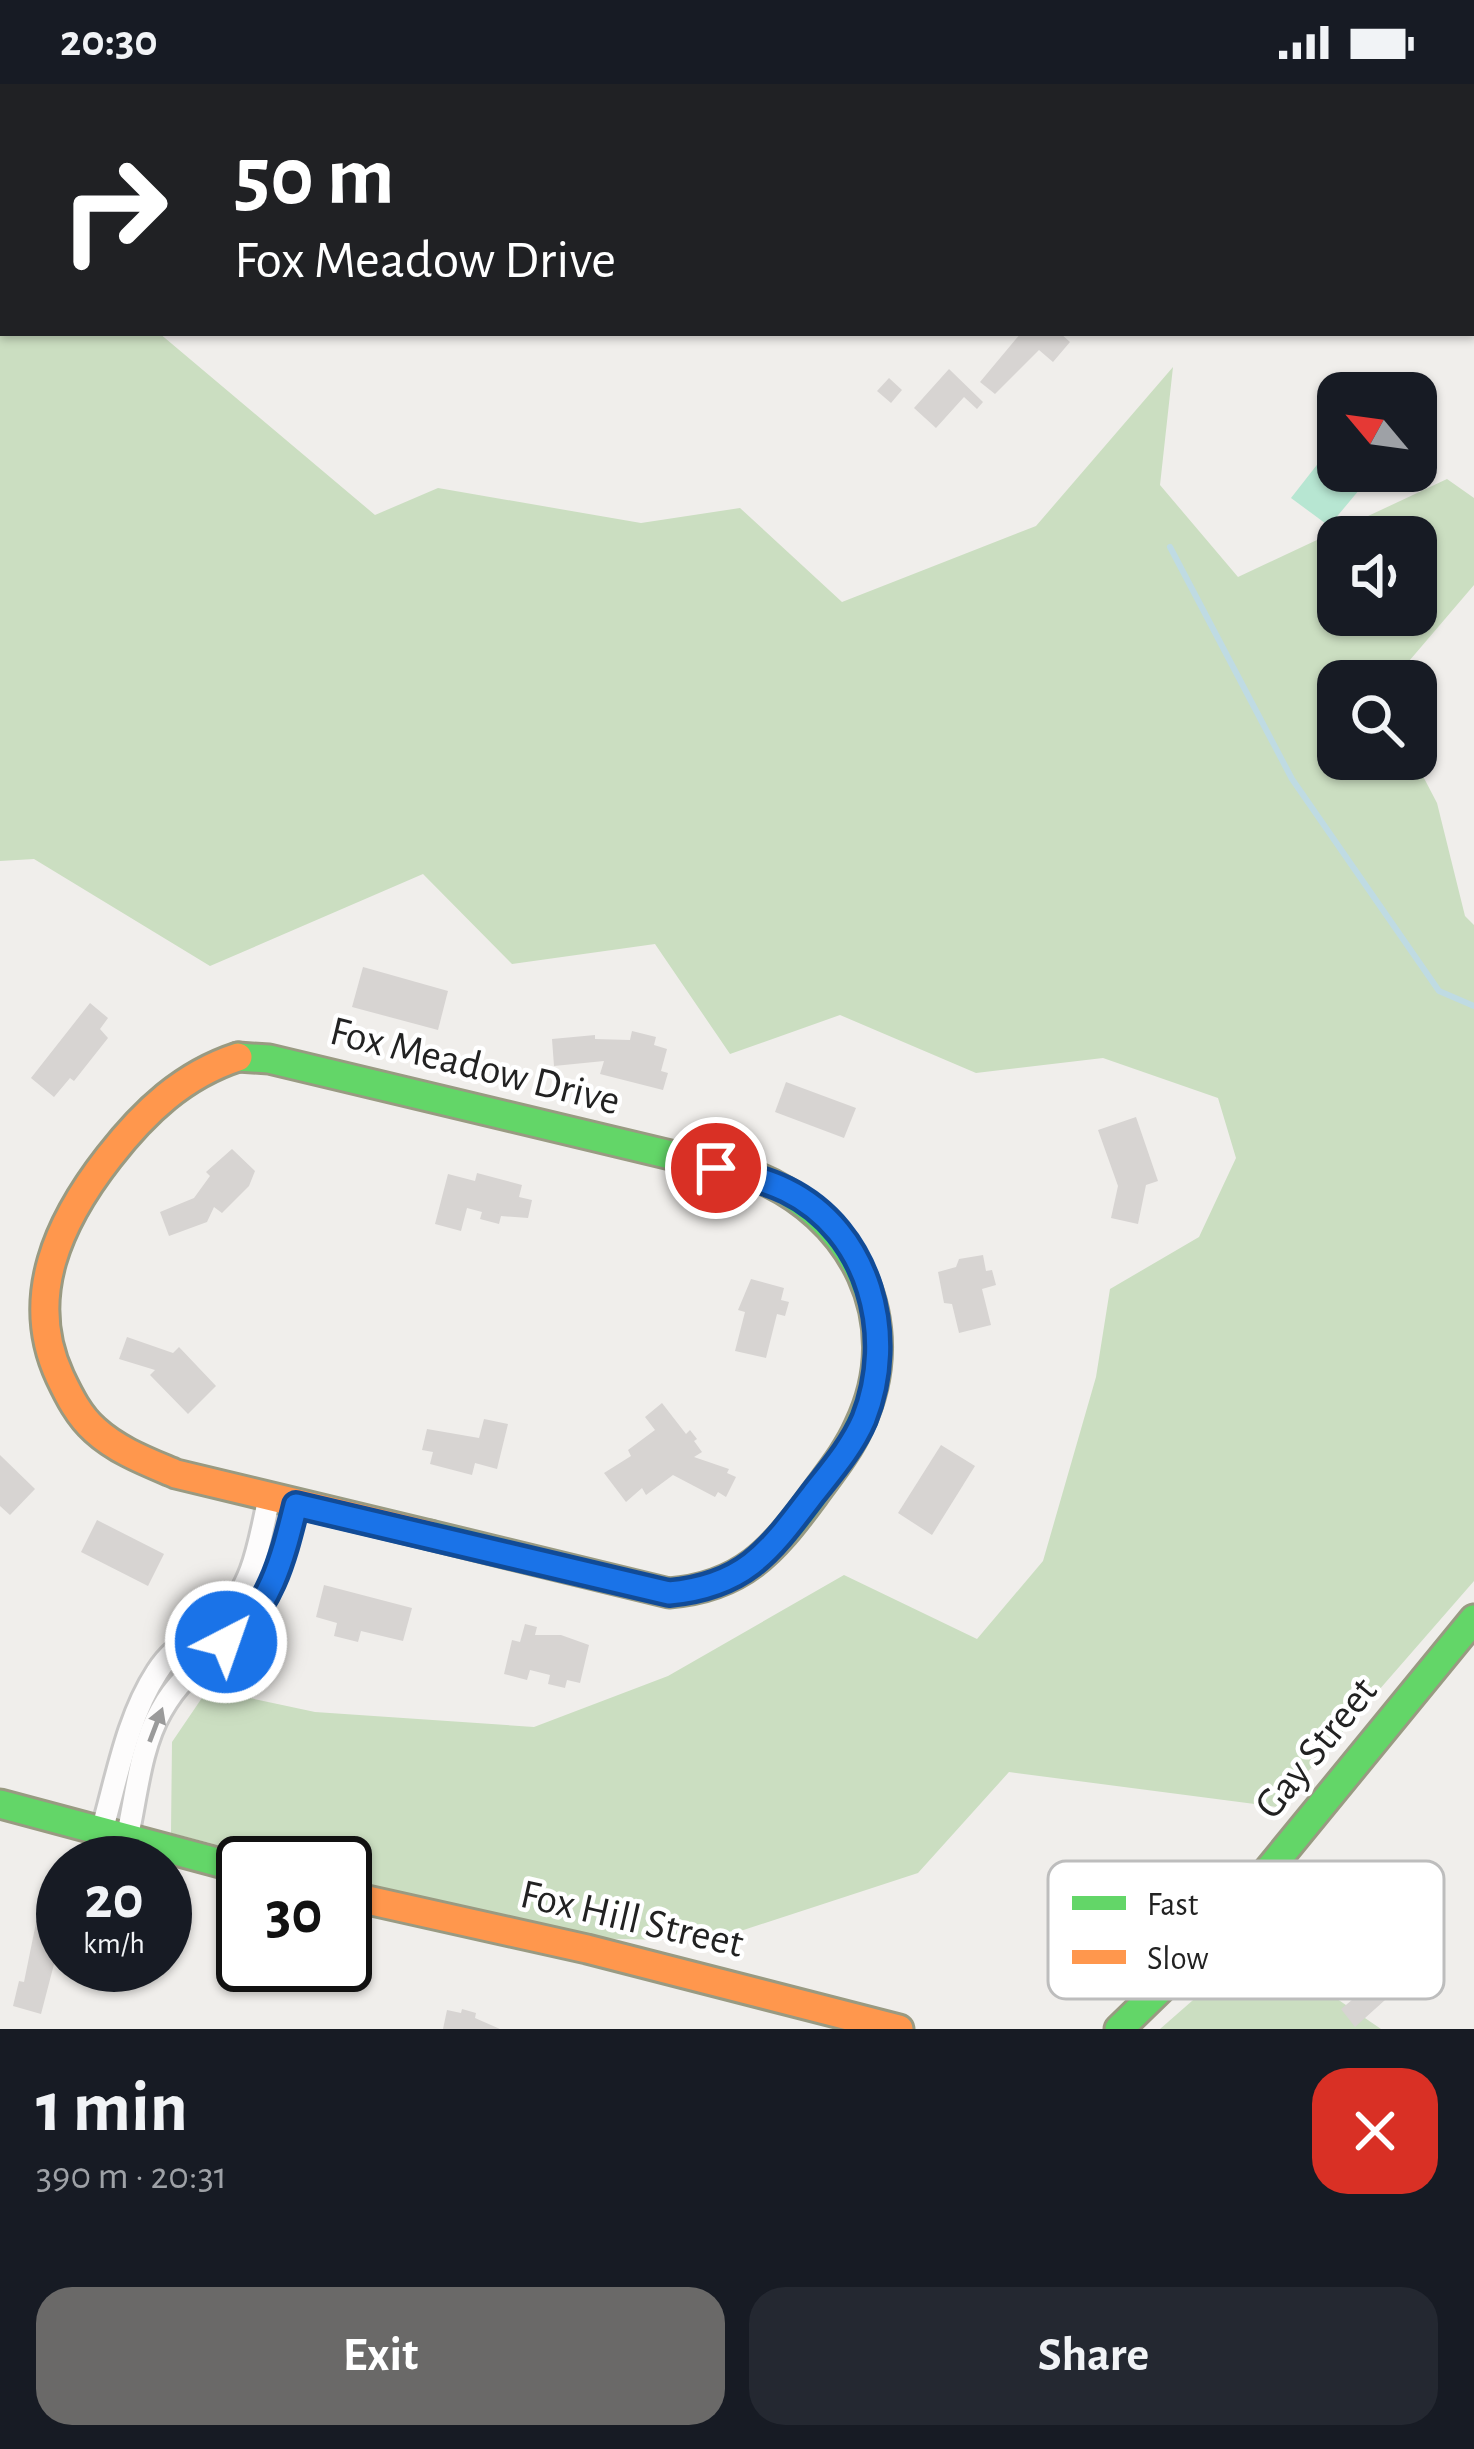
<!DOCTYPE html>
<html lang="en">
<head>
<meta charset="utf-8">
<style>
  body { margin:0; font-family:"Alegreya Sans",sans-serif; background:#242831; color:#f1f3f6; height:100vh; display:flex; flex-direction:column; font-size:45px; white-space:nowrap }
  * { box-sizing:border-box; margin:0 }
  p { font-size:39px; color:#9ea1a6 }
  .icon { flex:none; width:66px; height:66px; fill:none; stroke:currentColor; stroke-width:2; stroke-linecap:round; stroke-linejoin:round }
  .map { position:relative; height:1945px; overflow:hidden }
  .side { display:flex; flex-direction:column; background:#171b24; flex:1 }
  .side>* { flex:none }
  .guide { position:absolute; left:0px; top:0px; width:1476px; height:252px; box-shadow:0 3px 9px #0004; background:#202124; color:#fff; overflow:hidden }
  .needle { width:78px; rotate:299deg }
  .buttons { position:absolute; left:1317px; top:288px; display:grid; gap:24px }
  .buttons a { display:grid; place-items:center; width:120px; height:120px; border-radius:24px; background:#171b24; box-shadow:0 3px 9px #0004; font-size:60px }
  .speed { position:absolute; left:36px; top:1752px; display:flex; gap:24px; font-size:60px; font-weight:700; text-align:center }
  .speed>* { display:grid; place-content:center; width:156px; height:156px; border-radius:50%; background:#171b24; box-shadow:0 3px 9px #0004; line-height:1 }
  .speed small { font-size:30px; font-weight:400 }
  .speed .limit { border:6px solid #111; border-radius:18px; background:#fff; color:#111 }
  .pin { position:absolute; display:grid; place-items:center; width:102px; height:102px; color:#fff; margin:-51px; border:6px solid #fff; border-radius:50%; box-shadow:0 3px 12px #0007 }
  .me { position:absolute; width:132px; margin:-66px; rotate:41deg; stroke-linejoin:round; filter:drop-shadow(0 0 9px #0008) }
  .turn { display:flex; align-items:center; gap:42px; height:252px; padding:0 36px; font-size:54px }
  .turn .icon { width:156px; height:156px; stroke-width:2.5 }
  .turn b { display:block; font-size:84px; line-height:102px }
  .round { display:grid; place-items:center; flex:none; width:126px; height:126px; border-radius:36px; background:#242831 }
  .headline { display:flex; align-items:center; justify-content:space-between; height:204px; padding:0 36px }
  h1 { font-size:72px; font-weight:700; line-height:90px }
  .action { display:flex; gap:24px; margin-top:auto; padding:24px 36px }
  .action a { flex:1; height:138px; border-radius:36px; background:#6a6968; color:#fff; font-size:48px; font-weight:700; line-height:138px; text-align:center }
  .action a+a { background:#242831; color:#f1f3f6 }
  .status { display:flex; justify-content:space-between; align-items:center; height:84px; padding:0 60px; background:#171b24; direction:ltr }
  .status svg { height:33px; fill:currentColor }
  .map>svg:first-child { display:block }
  .forest { fill:#cbdec1; fill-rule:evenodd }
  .pitch { fill:#b7e6d2 }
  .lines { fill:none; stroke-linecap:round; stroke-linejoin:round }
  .stream { stroke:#bfdbe3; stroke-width:6 }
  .building { fill:#d7d4d2 }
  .street-casing { stroke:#c9c8c7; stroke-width:27 }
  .fast-casing { stroke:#999a82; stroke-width:33 }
  .slow-casing { stroke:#999a82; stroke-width:33 }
  .street { stroke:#fdfcfc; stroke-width:21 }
  .fast { stroke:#63d668; stroke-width:27 }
  .slow { stroke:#ff974d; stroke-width:27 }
  .oneway { fill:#9a9a9a }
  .route-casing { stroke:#114b97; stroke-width:30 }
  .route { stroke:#1a73e8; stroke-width:21 }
  .labels { text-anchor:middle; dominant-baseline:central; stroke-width:9; stroke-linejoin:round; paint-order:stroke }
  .street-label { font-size:42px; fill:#222; stroke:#fff }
  .key { fill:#fff; stroke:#bdbdbd; stroke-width:3 }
  .key-label { font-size:33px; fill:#222 }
</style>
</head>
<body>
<div class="status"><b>20:30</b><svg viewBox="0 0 49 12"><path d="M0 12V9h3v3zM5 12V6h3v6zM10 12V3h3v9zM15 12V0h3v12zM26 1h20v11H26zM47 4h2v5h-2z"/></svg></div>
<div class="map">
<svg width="1474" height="1945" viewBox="0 0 1474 1945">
  <rect width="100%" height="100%" fill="#f0eeeb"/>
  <g class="forest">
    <path d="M 0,0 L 1057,0 L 3,3 L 3,249 L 159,249 L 375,431 L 438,404 L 641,439 L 740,424 L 842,518 L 1036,442 L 1173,283 L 1160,401 L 1238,493 L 1447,395 L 1474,414 L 1474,501 L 1392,597 L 1338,597 L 1338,675 L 1414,675 L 1437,719 L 1465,832 L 1474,841 L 1474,1497 L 1277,1723 L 1009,1688 L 918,1789 L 710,1857 L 579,1854 L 345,1794 L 345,1779 L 287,1779 L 171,1749 L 172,1658 L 208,1605 L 315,1628 L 534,1643 L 668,1592 L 844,1491 L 977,1555 L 1043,1477 L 1096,1293 L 1110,1205 L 1199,1153 L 1236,1074 L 1218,1014 L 1103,974 L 976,989 L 840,931 L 730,970 L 655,860 L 512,880 L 423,790 L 210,882 L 34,775 L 0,777 ZM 1338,453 L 1416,453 L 1416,531 L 1338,531 Z"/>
    <polygon points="1257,1860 1381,1945 1160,1945"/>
  </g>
  <polygon class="pitch" points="1338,354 1338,387 1375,387 1329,442 1291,414"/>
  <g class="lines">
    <polyline class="stream" points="1170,463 1292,695 1439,907 1474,922"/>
  </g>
  <g class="building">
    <polygon points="1021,249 1060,249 1070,258 1053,278 1039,266 995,310 980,298"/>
    <polygon points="949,285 983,318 977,325 964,313 936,344 914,324"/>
    <polygon points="889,294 902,306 891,319 877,307"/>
    <polygon points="363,883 448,907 438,946 352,923"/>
    <polygon points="90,919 108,934 100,945 108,954 74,997 70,994 54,1013 31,994"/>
    <polygon points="632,947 656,953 654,961 667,965 661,987 668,989 663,1006 600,990 604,977 554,982 552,955 595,951 595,955 630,956"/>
    <polygon points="786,998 856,1024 844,1054 775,1028"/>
    <polygon points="1136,1033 1158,1097 1146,1101 1138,1140 1111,1134 1118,1102 1098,1046"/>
    <polygon points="232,1065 255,1087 249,1102 222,1129 214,1123 207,1138 169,1152 160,1128 194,1114 210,1092 206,1088"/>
    <polygon points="477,1089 522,1101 519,1113 532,1116 528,1134 501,1132 499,1140 480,1135 482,1128 467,1124 461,1147 435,1140 448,1090 475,1097"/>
    <polygon points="983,1171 986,1187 992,1186 996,1201 982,1205 991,1241 959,1249 952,1220 944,1219 938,1188 956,1183 959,1175"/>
    <polygon points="751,1195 784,1204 781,1216 789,1218 785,1232 777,1230 766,1274 735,1267 745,1228 738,1226"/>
    <polygon points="127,1253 173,1269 179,1263 216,1302 188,1330 150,1291 155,1286 119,1275"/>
    <polygon points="662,1319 686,1350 690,1346 697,1355 694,1357 702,1368 694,1373 729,1385 727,1389 736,1393 726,1413 718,1408 715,1413 673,1391 646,1411 642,1404 626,1418 604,1389 631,1372 628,1366 655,1346 645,1333"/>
    <polygon points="484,1335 508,1340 497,1385 475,1379 472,1391 430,1380 433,1368 422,1366 427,1345 479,1354"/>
    <polygon points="941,1361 975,1382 932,1451 898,1429"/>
    <polygon points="0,1371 35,1405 10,1431 0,1422"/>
    <polygon points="97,1436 164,1470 148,1502 81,1468"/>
    <polygon points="324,1501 412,1524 403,1557 361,1547 358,1558 334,1552 337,1539 316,1533"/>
    <polygon points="525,1540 537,1543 535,1551 561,1551 589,1561 580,1599 567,1596 565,1604 548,1600 550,1591 530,1586 527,1596 504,1590 512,1556 520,1558"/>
    <polygon points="39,1824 63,1830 63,1862 59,1861 41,1930 13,1922 19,1897 24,1898"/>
    <polygon points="1399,1851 1423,1869 1418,1876 1426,1881 1414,1897 1420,1901 1408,1916 1395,1907 1355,1943 1341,1925 1369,1902 1374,1895 1369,1891"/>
    <polygon points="462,1925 476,1929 475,1934 500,1945 443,1945 447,1926 461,1929"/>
  </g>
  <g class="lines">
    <defs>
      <g id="street">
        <polyline points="1363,0 1368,3"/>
        <polyline points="1473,36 1474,37"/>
        <path d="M 102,1746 C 117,1694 127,1634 157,1588 C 173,1562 197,1552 220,1533 C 254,1505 260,1455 269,1414"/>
        <path d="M 127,1754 C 136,1714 140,1663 161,1627 C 187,1580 216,1576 247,1542 C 276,1509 286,1462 296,1421"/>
      </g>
      <g id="fast">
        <path d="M 238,973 L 269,975 L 750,1090 C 853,1129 909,1238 859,1342 C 848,1367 830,1389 814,1411 C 772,1468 742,1503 669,1509 L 430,1451"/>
        <polyline points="0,1720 243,1785"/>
        <polyline points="1119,1945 1212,1855 1474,1535"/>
      </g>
      <g id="slow">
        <path d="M 238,973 C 183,991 144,1028 109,1073 C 59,1137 23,1213 60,1293 C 69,1312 79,1332 95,1346 C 118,1367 148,1378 176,1390 L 430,1451"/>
        <polyline points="345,1811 587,1865 899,1945"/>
      </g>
    </defs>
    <use href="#street" class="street-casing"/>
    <use href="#fast" class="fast-casing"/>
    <use href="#slow" class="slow-casing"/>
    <use href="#street" class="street"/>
    <use href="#fast" class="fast"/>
    <use href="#slow" class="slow"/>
  </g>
  <defs><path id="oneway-solid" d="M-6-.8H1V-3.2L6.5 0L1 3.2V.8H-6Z" transform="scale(3)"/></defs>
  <use class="oneway" href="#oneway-solid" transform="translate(156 1641) rotate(-69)"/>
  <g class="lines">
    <defs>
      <path id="route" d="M 226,1558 C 271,1525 283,1473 296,1421 L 669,1509 C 745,1502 769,1468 813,1410 C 831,1387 852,1363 864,1335 C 897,1252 870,1147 786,1106 C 764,1095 739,1090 716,1084"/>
    </defs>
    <use href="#route" class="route-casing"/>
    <use href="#route" class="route"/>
  </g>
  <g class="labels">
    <g class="street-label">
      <text transform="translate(475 982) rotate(14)">Fox Meadow Drive</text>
      <text transform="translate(1316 1664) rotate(-51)">Gay Street</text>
      <text transform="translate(632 1835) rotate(13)">Fox Hill Street</text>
    </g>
  </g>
  <rect x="1048" y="1777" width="396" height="138" rx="18" class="key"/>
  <rect x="1072" y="1812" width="54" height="14" fill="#63d668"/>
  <rect x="1072" y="1866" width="54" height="14" fill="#ff974d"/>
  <g class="key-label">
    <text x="1147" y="1831">Fast</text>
    <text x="1147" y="1885">Slow</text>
  </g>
</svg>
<div class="buttons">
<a><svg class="needle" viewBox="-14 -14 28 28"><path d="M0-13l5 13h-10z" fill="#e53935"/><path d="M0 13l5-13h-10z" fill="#9ea1a6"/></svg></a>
<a><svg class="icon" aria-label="sound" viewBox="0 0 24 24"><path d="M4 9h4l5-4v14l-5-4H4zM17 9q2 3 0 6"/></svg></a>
<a><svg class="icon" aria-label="search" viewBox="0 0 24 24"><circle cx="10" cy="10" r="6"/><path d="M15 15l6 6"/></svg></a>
</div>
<div class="speed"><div>20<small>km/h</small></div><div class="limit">30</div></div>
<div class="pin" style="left:716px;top:1084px;background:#d93025"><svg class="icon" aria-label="arrive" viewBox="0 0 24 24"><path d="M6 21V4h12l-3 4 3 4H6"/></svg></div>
<svg class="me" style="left:226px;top:1558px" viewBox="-20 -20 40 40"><circle r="17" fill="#1a73e8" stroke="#fff" stroke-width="3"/><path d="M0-11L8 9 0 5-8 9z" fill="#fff"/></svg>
<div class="guide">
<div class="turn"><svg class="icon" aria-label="right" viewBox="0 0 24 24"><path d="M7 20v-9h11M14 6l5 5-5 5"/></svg><div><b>50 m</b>Fox Meadow Drive</div></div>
</div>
</div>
<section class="side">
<div class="headline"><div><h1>1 min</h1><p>390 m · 20:31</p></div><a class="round" style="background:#d93025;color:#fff"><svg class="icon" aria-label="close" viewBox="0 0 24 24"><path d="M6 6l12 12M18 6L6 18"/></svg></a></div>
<div class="action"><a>Exit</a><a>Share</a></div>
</section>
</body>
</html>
